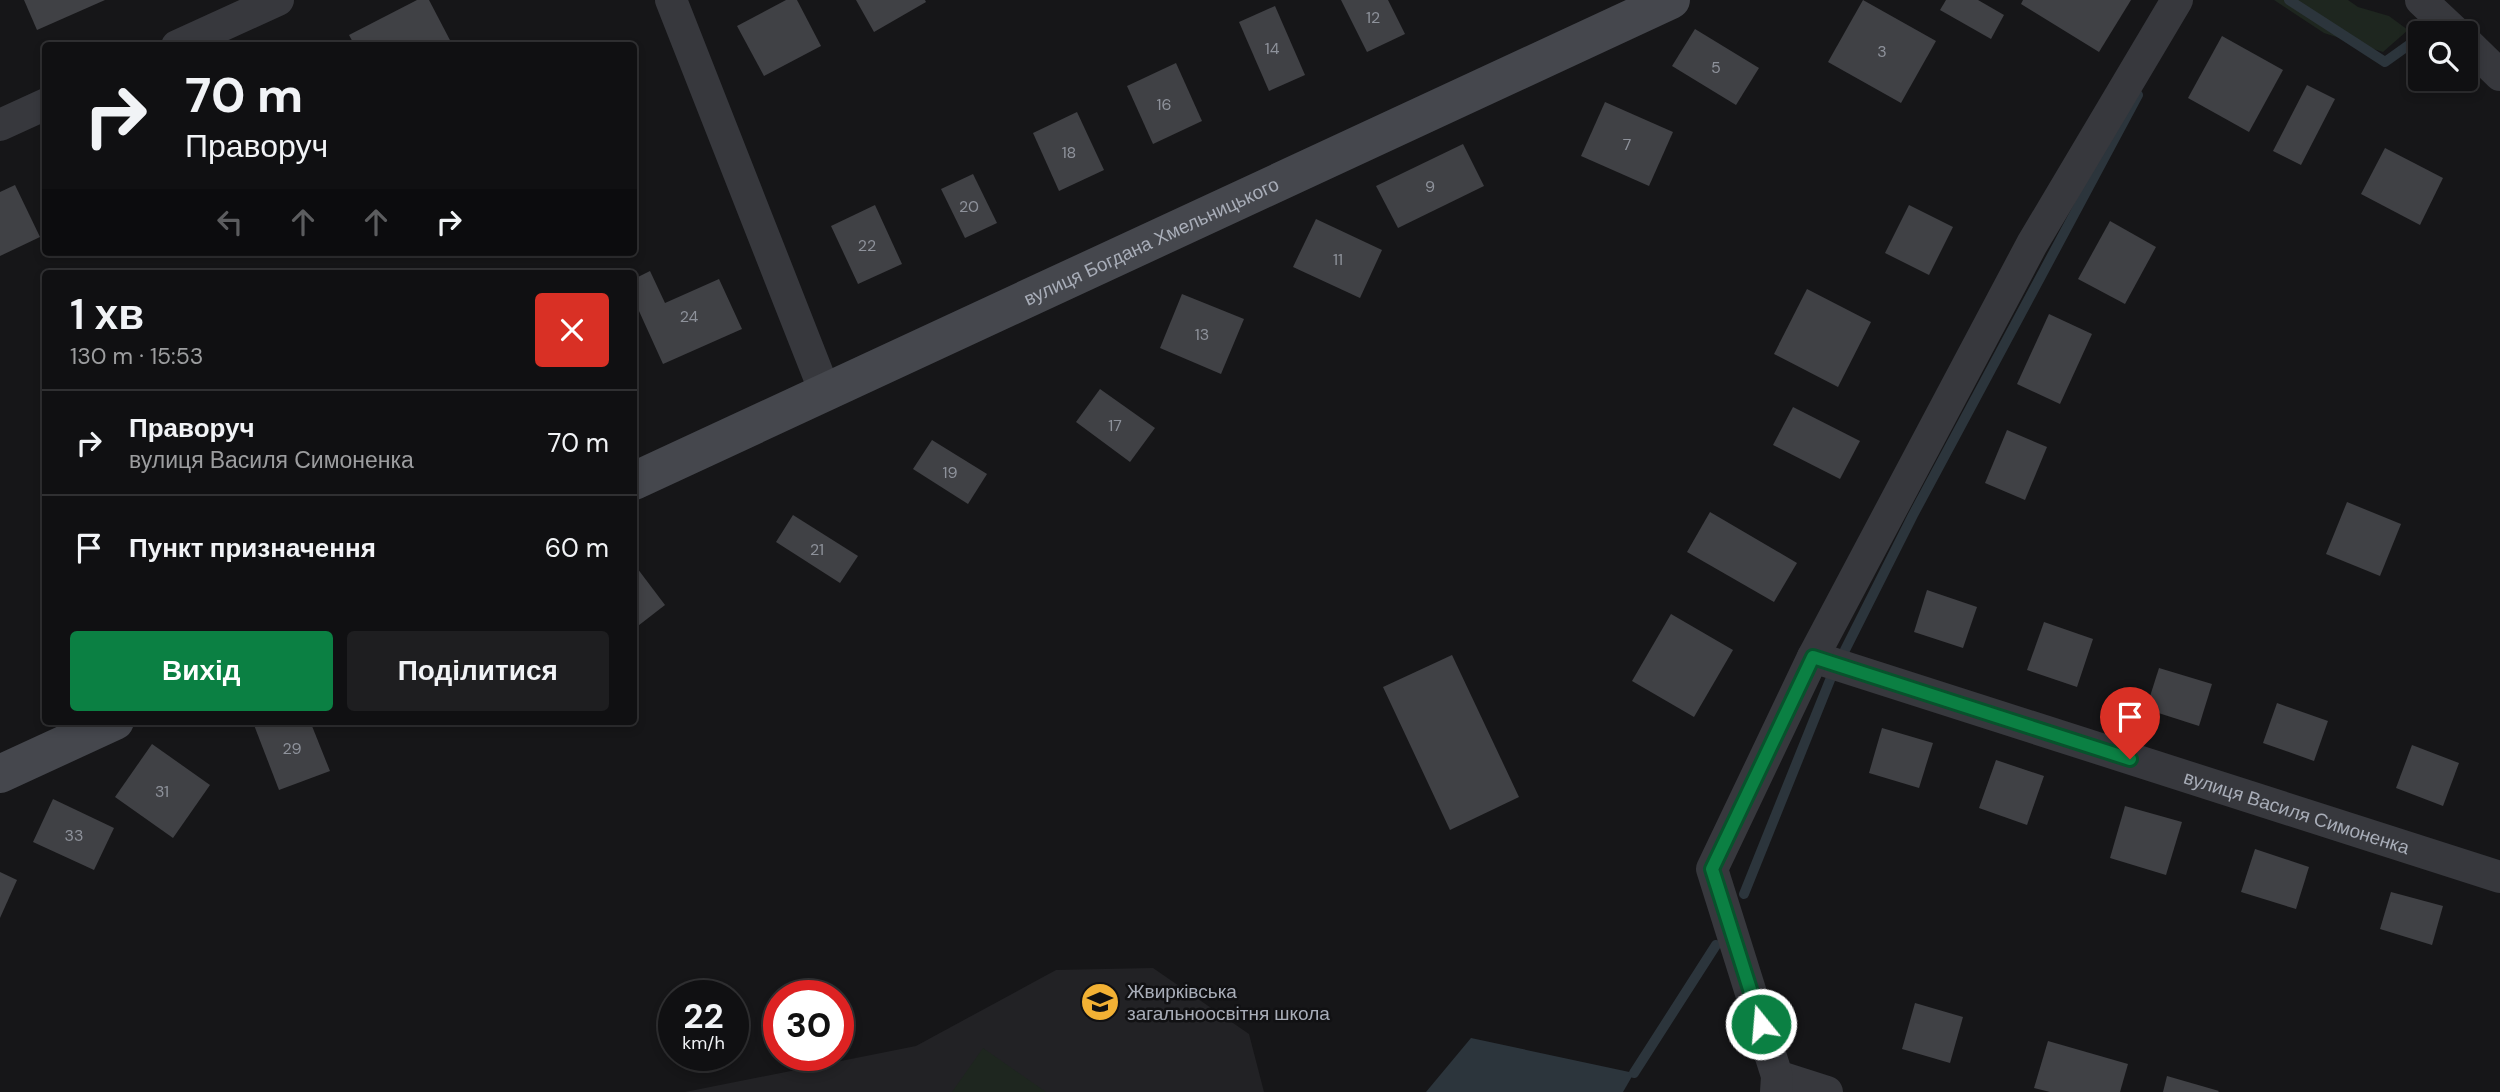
<!DOCTYPE html>
<html lang="uk">
<head>
<meta charset="utf-8">
<style>
  body { margin:0; font-family:"DM Sans",sans-serif; background:#1e1e20; color:#f1f3f6; height:100vh; display:flex; flex-direction:column; font-size:26px; white-space:nowrap }
  * { box-sizing:border-box; margin:0 }
  p { font-size:23px; color:#9c9d9f }
  .icon { flex:none; width:38px; height:38px; fill:none; stroke:currentColor; stroke-width:2; stroke-linecap:round; stroke-linejoin:round }
  .map { position:relative; flex:1; overflow:hidden }
  .panel { position:absolute; left:42px; top:270px; width:595px; height:455px; display:flex; flex-direction:column; background:#101012; border-radius:7px; box-shadow:0 4px 10px #0003,0 0 0 2px #303032 }
  .panel>* { flex:none }
  .top-card { position:absolute; left:42px; top:42px; width:595px; height:214px; border-radius:7px; box-shadow:0 4px 10px #0003,0 0 0 2px #303032; background:#101012; color:#f1f3f6; overflow:hidden }
  .fabs { position:absolute; left:2408px; top:21px; display:grid; gap:14px }
  .fabs a { display:grid; place-items:center; width:70px; height:70px; border-radius:7px; background:#101012; box-shadow:0 4px 10px #0003,0 0 0 2px #303032; font-size:35px }
  .speed { position:absolute; left:658px; top:980px; display:flex; gap:14px; font-size:35px; font-weight:700; text-align:center }
  .speed>* { display:grid; place-content:center; width:91px; height:91px; border-radius:50%; background:#101012; box-shadow:0 4px 10px #0003,0 0 0 2px #303032; line-height:1 }
  .speed small { font-size:18px; font-weight:400 }
  .speed .limit { border:10px solid #d22; background:#fff; color:#111 }
  .pin { position:absolute; display:grid; place-items:center; width:60px; height:60px; color:#fff; margin:-72px -30px; border-radius:50% 50% 50% 0; rotate:-45deg; box-shadow:0 0 7px #0007 }
  .pin .icon { rotate:45deg }
  .me { position:absolute; width:77px; margin:-38px; rotate:343deg; stroke-linejoin:round; filter:drop-shadow(0 0 5px #0008) }
  .turn { display:flex; align-items:center; gap:24px; height:147px; padding:0 28px; font-size:32px }
  .turn .icon { width:91px; height:91px; stroke-width:2.5 }
  .turn b { display:block; font-size:49px; line-height:60px }
  .lanes { display:flex; align-items:center; height:66px; padding:0 28px; background:#0003; justify-content:center; gap:35px; direction:ltr }
  .lanes .off { opacity:.35 }
  .round { display:grid; place-items:center; flex:none; width:74px; height:74px; border-radius:7px; background:#1e1e20 }
  .head { display:flex; align-items:center; justify-content:space-between; height:119px; padding:0 28px }
  h1 { font-size:42px; font-weight:600; line-height:52px }
  .action { display:flex; gap:14px; margin-top:auto; padding:14px 28px }
  .action a { flex:1; height:80px; border-radius:7px; background:#0b8043; color:#fff; font-size:28px; font-weight:600; line-height:80px; text-align:center }
  .action a+a { background:#1e1e20; color:#f1f3f6 }
  ul { padding:0; list-style:none }
  li { display:flex; align-items:center; gap:21px; height:105px; padding:0 28px; border-top:2px solid #303032 }
  li div { flex:1 }
  li b { display:block; font-size:26px }
  li em { font-style:normal }
  .map>svg:first-child { display:block }
  .built { fill:#222225 }
  .green { fill:#1e261f }
  .water { fill:#2c353c }
  .lines { fill:none; stroke-linecap:round; stroke-linejoin:round }
  .stream { stroke:#2c353c; stroke-width:10 }
  .building { fill:#404145 }
  .street { stroke:#37383d; stroke-width:32 }
  .secondary { stroke:#45474d; stroke-width:38 }
  .route-casing { stroke:#07532c; stroke-width:18 }
  .route { stroke:#0b8043; stroke-width:12 }
  .labels { text-anchor:middle; dominant-baseline:central; stroke-width:5; stroke-linejoin:round; paint-order:stroke }
  .number-label { font-size:16px; fill:#8e929b }
  .street-label { font-size:19px; fill:#a8adb8; stroke:#111113 }
  .poi-label { font-size:19px; fill:#a8adb8; stroke:#111113; text-anchor:start }
</style>
</head>
<body>
<div class="map">
<svg width="2500" height="1092" viewBox="0 0 2500 1092">
  <rect width="100%" height="100%" fill="#161618"/>
  <polygon class="built" points="1153,968 1249,1034 1264,1092 685,1092 916,1046 1056,970"/>
  <g class="green">
    <polygon points="2274,0 2348,0 2358,7 2389,16 2408,30 2383,52 2324,33"/>
    <polygon points="983,1048 1046,1092 952,1092"/>
  </g>
  <polygon class="water" points="1471,1038 1634,1073 1623,1092 1426,1092"/>
  <g class="lines">
    <g class="stream">
      <polyline points="2289,0 2385,62 2420,37"/>
      <polyline points="1845,650 1913,515 2138,95"/>
      <polyline points="1744,894 1832,675"/>
      <polyline points="1634,1073 1716,945"/>
    </g>
  </g>
  <g class="building">
    <polygon points="24,0 105,0 37,30"/>
    <polygon points="417,0 429,0 452,44 355,46 349,35"/>
    <polygon points="786,0 797,0 821,46 764,76 737,26"/>
    <polygon points="856,0 925,0 926,2 874,32"/>
    <polygon points="1341,0 1388,0 1405,34 1367,52"/>
    <polygon points="1863,0 1936,41 1901,103 1828,62"/>
    <polygon points="1946,0 1978,0 2004,15 1991,39 1940,10"/>
    <polygon points="2023,0 2131,0 2099,52 2021,4"/>
    <polygon points="1275,6 1305,75 1269,91 1239,22"/>
    <polygon points="1695,29 1759,68 1736,105 1672,66"/>
    <polygon points="2222,36 2283,70 2249,132 2188,98"/>
    <polygon points="1176,63 1202,121 1153,144 1127,86"/>
    <polygon points="2307,85 2335,99 2301,165 2273,151"/>
    <polygon points="1605,102 1673,132 1649,186 1581,156"/>
    <polygon points="1077,112 1104,170 1059,191 1033,133"/>
    <polygon points="1463,144 1484,186 1398,228 1376,186"/>
    <polygon points="2385,148 2443,178 2420,225 2361,194"/>
    <polygon points="973,174 997,223 965,238 941,189"/>
    <polygon points="15,185 40,237 0,256 0,192"/>
    <polygon points="875,205 902,264 858,284 831,226"/>
    <polygon points="1909,205 1953,227 1929,275 1885,253"/>
    <polygon points="1316,219 1382,250 1360,298 1293,267"/>
    <polygon points="2110,221 2156,247 2125,304 2078,279"/>
    <polygon points="650,271 665,303 719,279 742,329 663,364 634,300 634,279"/>
    <polygon points="1807,289 1871,322 1838,387 1774,354"/>
    <polygon points="1182,294 1244,319 1221,374 1160,348"/>
    <polygon points="2049,314 2092,334 2060,404 2017,384"/>
    <polygon points="1100,389 1155,428 1130,462 1076,422"/>
    <polygon points="1793,407 1860,441 1840,479 1773,445"/>
    <polygon points="2007,430 2047,447 2025,500 1985,483"/>
    <polygon points="932,440 987,474 968,504 913,469"/>
    <polygon points="2347,502 2401,524 2380,576 2326,554"/>
    <polygon points="1710,512 1797,563 1774,602 1687,552"/>
    <polygon points="793,515 858,556 840,583 776,542"/>
    <polygon points="634,564 665,605 634,629"/>
    <polygon points="1927,590 1977,607 1963,648 1914,632"/>
    <polygon points="1671,614 1733,650 1694,717 1632,681"/>
    <polygon points="2044,622 2093,639 2077,687 2027,670"/>
    <polygon points="1452,655 1519,797 1450,830 1383,687"/>
    <polygon points="2159,668 2212,684 2199,726 2146,709"/>
    <polygon points="2277,703 2328,721 2314,761 2263,743"/>
    <polygon points="265,721 310,721 330,771 279,790 254,725"/>
    <polygon points="1882,728 1933,743 1919,788 1869,773"/>
    <polygon points="152,744 210,785 173,838 115,797"/>
    <polygon points="2412,745 2459,763 2443,806 2396,788"/>
    <polygon points="1996,760 2044,776 2027,825 1979,808"/>
    <polygon points="53,799 114,828 94,870 33,842"/>
    <polygon points="2125,806 2182,822 2166,875 2110,858"/>
    <polygon points="2255,849 2309,867 2296,909 2241,892"/>
    <polygon points="0,872 17,880 0,918"/>
    <polygon points="2391,892 2443,906 2432,945 2380,929"/>
    <polygon points="1915,1003 1963,1017 1950,1063 1902,1049"/>
    <polygon points="2048,1041 2128,1064 2120,1092 2050,1092 2034,1088"/>
    <polygon points="2167,1076 2219,1091 2218,1092 2163,1092"/>
  </g>
  <g class="lines">
    <g class="street">
      <polyline points="671,0 825,392"/>
      <polyline points="2421,0 2456,33"/>
      <polyline points="2466,42 2500,75"/>
      <polyline points="177,46 278,0"/>
      <polyline points="0,125 46,104"/>
      <path id="s1" d="M 1813,657 L 2500,877"/>
      <polyline points="1777,1076 1827,1092"/>
      <polyline points="1776,1092 1777,1076 1712,869 1813,657 2032,244 2177,0"/>
    </g>
    <g class="secondary">
      <path id="s2" d="M 634,481 L 1671,0"/>
      <polyline points="0,774 115,721"/>
    </g>
  </g>
  <g class="lines">
    <defs>
      <polyline id="route" points="1761,1024 1712,869 1813,657 2130,759"/>
    </defs>
    <use href="#route" class="route-casing"/>
    <use href="#route" class="route"/>
  </g>
  <defs>
    <symbol id="school-disc" viewBox="-11 -11 22 22"><circle r="9.5" fill="#f2b134" stroke="#111113"/><path d="M0-5L7-2L0 1L-7-2ZM-4 1L0 2.5L4 1V4Q0 6-4 4Z" fill="#111"/></symbol>
  </defs>
  <g fill-rule="evenodd">
    <use href="#school-disc" x="1078" y="980" width="44" height="44"/>
  </g>
  <g class="labels">
    <g class="number-label">
      <text x="1373" y="17">12</text>
      <text x="1272" y="48">14</text>
      <text x="1882" y="51">3</text>
      <text x="1716" y="67">5</text>
      <text x="1164" y="104">16</text>
      <text x="1627" y="144">7</text>
      <text x="1069" y="152">18</text>
      <text x="1430" y="186">9</text>
      <text x="969" y="206">20</text>
      <text x="867" y="245">22</text>
      <text x="1338" y="259">11</text>
      <text x="689" y="316">24</text>
      <text x="1202" y="334">13</text>
      <text x="1115" y="425">17</text>
      <text x="950" y="472">19</text>
      <text x="817" y="549">21</text>
      <text x="292" y="748">29</text>
      <text x="162" y="791">31</text>
      <text x="74" y="835">33</text>
    </g>
    <g class="street-label">
      <text stroke="none"><textPath href="#s2" startOffset="570">вулиця Богдана Хмельницького</textPath></text>
      <text stroke="none"><textPath href="#s1" startOffset="508">вулиця Василя Симоненка</textPath></text>
    </g>
    <g class="poi-label">
      <text x="1127" y="991">Жвирківська<tspan x="1127" dy="22">загальноосвітня школа</tspan></text>
    </g>
  </g>
</svg>
<div class="fabs">
<a><svg class="icon" aria-label="search" viewBox="0 0 24 24"><circle cx="10" cy="10" r="6"/><path d="M15 15l6 6"/></svg></a>
</div>
<div class="speed"><div>22<small>km/h</small></div><div class="limit">30</div></div>
<div class="pin" style="left:2130px;top:759px;background:#d93025"><svg class="icon" aria-label="arrive" viewBox="0 0 24 24"><path d="M6 21V4h12l-3 4 3 4H6"/></svg></div>
<svg class="me" style="left:1761px;top:1024px" viewBox="-20 -20 40 40"><circle r="17" fill="#0b8043" stroke="#fff" stroke-width="3"/><path d="M0-11L8 9 0 5-8 9z" fill="#fff"/></svg>
<div class="top-card">
<div class="turn"><svg class="icon" aria-label="right" viewBox="0 0 24 24"><path d="M7 20v-9h11M14 6l5 5-5 5"/></svg><div><b>70 m</b>Праворуч</div></div>
<div class="lanes"><svg class="icon off" aria-label="left" viewBox="0 0 24 24"><path d="M17 20v-9H6M10 6l-5 5 5 5"/></svg><svg class="icon off" aria-label="ahead" viewBox="0 0 24 24"><path d="M12 20V5M6 11l6-6 6 6"/></svg><svg class="icon off" aria-label="ahead" viewBox="0 0 24 24"><path d="M12 20V5M6 11l6-6 6 6"/></svg><svg class="icon" aria-label="right" viewBox="0 0 24 24"><path d="M7 20v-9h11M14 6l5 5-5 5"/></svg></div>
</div>
<section class="panel">
<div class="head"><div><h1>1 хв</h1><p>130 m · 15:53</p></div><a class="round" style="background:#d93025;color:#fff"><svg class="icon" aria-label="close" viewBox="0 0 24 24"><path d="M6 6l12 12M18 6L6 18"/></svg></a></div>
<ul>
<li><svg class="icon" aria-label="right" viewBox="0 0 24 24"><path d="M7 20v-9h11M14 6l5 5-5 5"/></svg><div><b>Праворуч</b><p>вулиця Василя Симоненка</p></div><em>70 m</em></li>
<li><svg class="icon" aria-label="arrive" viewBox="0 0 24 24"><path d="M6 21V4h12l-3 4 3 4H6"/></svg><div><b>Пункт призначення</b></div><em>60 m</em></li>
</ul>
<div class="action"><a>Вихід</a><a>Поділитися</a></div>
</section>
</div>
</body>
</html>
